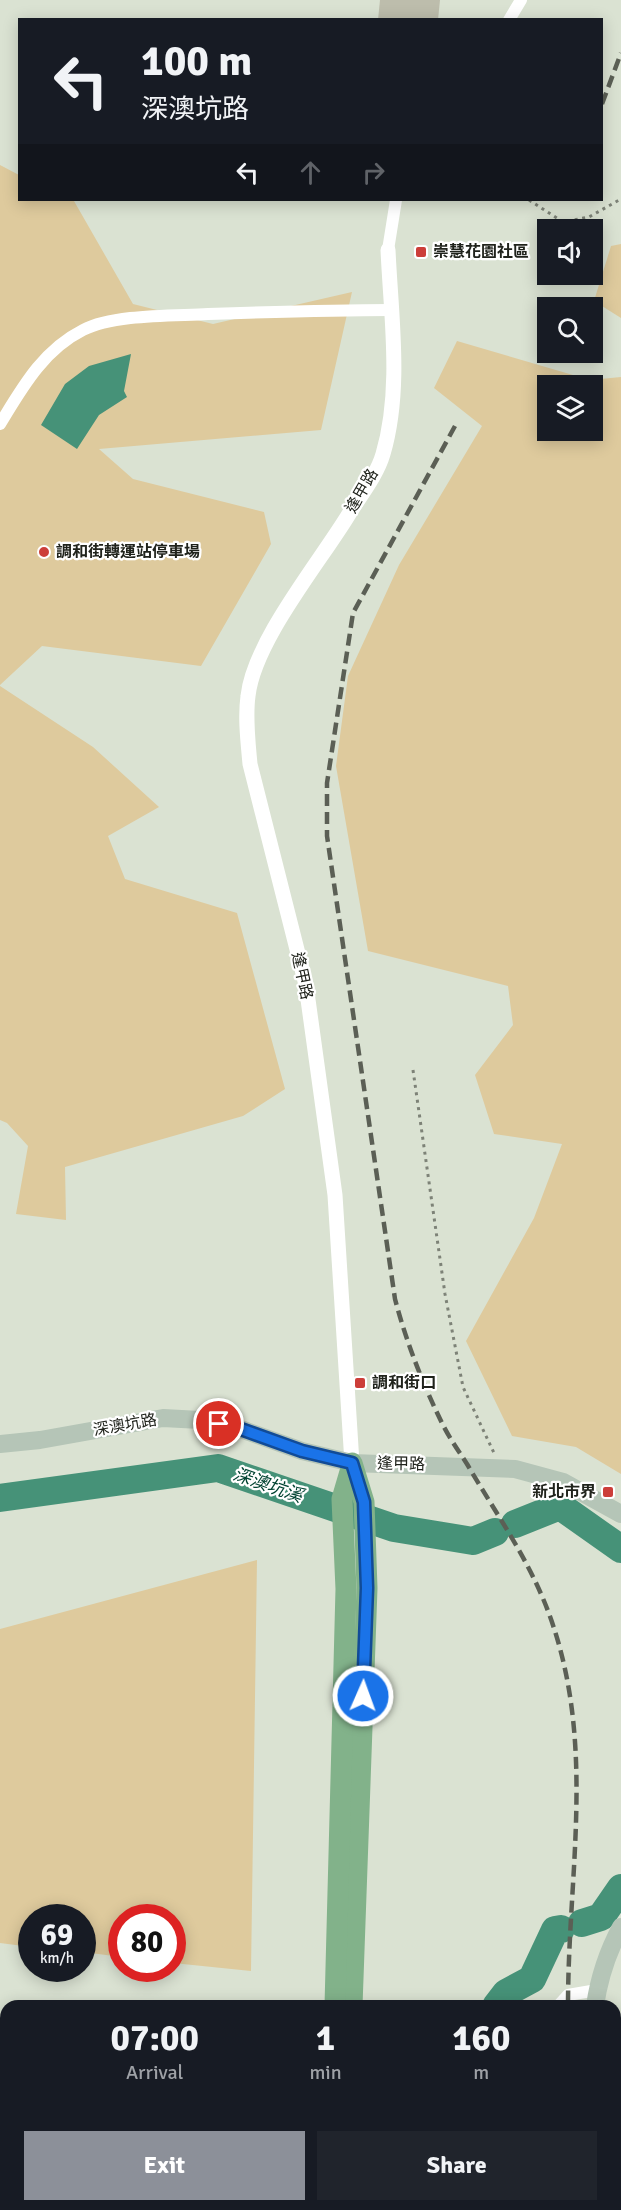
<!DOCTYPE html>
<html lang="en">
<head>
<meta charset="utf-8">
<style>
  body { margin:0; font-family:Signika,"Noto Sans TC",sans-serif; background:#20242c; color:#f1f3f6; height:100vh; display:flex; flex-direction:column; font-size:22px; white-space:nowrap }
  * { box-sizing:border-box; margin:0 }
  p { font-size:20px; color:#9ea1a6 }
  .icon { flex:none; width:33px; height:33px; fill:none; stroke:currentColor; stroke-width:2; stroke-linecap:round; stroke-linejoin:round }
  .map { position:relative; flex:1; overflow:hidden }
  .panel { position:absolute; left:0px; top:2000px; width:621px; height:212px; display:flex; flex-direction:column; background:#171b24; border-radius:18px 18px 0 0; box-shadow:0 3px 15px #0003 }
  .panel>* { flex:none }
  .banner { position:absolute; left:18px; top:18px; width:585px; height:183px; border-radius:0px; box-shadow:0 3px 15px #0003; background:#171b24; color:#f1f3f6; overflow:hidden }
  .tools { position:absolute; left:537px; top:219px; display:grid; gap:12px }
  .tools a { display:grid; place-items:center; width:66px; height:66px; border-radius:0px; background:#171b24; box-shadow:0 3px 15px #0003; font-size:30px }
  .speed { position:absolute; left:18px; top:1904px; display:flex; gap:12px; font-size:30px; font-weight:700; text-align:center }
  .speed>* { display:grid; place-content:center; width:78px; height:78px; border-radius:50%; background:#171b24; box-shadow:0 3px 15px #0003; line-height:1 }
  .speed small { font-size:15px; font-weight:400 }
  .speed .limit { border:9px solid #d22; background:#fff; color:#111 }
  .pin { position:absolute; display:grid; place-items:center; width:51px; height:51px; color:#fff; margin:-26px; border:3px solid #fff; border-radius:50%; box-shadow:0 2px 6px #0007 }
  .me { position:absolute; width:66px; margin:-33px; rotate:2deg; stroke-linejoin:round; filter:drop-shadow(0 0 4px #0008) }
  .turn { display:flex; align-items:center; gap:21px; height:126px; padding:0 24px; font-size:27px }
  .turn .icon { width:78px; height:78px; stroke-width:2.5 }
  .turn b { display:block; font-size:42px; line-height:51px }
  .lanes { display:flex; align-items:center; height:57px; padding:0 24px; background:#0003; justify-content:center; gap:30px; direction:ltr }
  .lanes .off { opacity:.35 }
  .eta { display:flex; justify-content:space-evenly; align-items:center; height:102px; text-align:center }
  .eta b { font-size:36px; font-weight:700; line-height:42px }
  .primary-button { display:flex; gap:12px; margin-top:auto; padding:12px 24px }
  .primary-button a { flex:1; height:69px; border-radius:0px; background:#8c9099; color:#fff; font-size:24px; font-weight:700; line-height:69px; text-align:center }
  .primary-button a+a { background:#20242c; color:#f1f3f6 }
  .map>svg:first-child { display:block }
  .green { fill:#deca9d; fill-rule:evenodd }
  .water { fill:#469278 }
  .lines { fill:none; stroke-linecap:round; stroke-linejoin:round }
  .river { stroke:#469278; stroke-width:28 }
  .building { fill:#bdbdac }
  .path { stroke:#7d8277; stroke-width:3; stroke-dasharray:3 4.5; stroke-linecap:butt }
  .service { stroke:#fff; stroke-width:6 }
  .minor { stroke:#fff; stroke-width:12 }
  .tertiary { stroke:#fff; stroke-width:15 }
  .secondary { stroke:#b5c5b7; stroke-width:18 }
  .trunk { stroke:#82b28a; stroke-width:21 }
  .rail { stroke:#5b5f55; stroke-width:4.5; stroke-dasharray:12 6; stroke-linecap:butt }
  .route-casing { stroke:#114b97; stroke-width:15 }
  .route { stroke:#1a73e8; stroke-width:10 }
  .poi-dot { fill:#cc3e39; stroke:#fff; stroke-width:2 }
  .labels { text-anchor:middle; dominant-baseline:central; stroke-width:4.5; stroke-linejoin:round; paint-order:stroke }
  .poi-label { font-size:16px; font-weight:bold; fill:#20231c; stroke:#fff; text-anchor:start }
  .street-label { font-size:16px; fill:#20231c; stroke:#fff }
  .water-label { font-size:18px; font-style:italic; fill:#004331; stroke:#fff }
</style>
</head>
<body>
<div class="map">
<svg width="621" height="2210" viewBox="0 0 621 2210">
  <rect width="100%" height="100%" fill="#dae2d2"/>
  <g class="green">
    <polygon points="0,165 19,175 20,200 74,201 133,304 213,324 352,292 321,430 99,449 133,479 264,512 271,544 201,666 42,646 0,685"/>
    <polygon points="621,244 621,318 594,301 611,246"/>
    <path d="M 457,341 L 590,380 L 621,377 L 621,1474 L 576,1447 L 512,1436 L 466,1341 L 534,1218 L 562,1144 L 494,1134 L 475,1075 L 513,1025 L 508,986 L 368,951 L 336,766 L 348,676 L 399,565 L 482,426 L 434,388 ZM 548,386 L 592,386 L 592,430 L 548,430 Z"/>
    <polygon points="0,686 93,747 159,807 108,836 125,879 237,913 285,1089 243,1116 65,1167 66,1220 16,1214 28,1146 7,1123 0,1120"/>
    <polygon points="257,1560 251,1971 173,1963 172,1917 122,1917 121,1957 83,1952 82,1917 32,1917 31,1947 0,1943 0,1629"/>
  </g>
  <polygon class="water" points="131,354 124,391 127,397 99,415 77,449 41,425 65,384 89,366"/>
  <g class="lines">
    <g class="river">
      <polyline points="0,1498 218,1468 394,1528 473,1541 495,1532"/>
      <polyline points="515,1524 560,1506 621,1549"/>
      <polyline points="582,1923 601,1917 621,1888"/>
      <polyline points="496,2006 506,1993 532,1979 555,1930 561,1929"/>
      <polyline points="481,2205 485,2210"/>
    </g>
  </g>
  <polygon class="building" points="380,0 440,0 438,20 378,20"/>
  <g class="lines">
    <g class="path">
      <polyline points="529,200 563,222 589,217 621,199"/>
      <polyline points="413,1070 445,1294 463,1387 494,1453"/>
    </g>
    <g class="service">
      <polyline points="615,2155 621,2158"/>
      <polyline points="26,2210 29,2205"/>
    </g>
    <g class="minor">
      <polyline points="509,20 521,0"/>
      <polyline points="388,250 396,200"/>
      <path d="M 0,424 C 22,388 43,350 83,330 C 114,314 173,316 208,314 C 269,312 330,310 390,310"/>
      <polyline points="558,2006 568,1995 597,1990"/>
    </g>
    <path class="tertiary" d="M 352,1463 L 335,1195 L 306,985 L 250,764 C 248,742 245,718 248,696 C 254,641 320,562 349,514 C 360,496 377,475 383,454 C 402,389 391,317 388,250"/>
    <g class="secondary">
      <polyline points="0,1444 40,1440 163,1418 200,1420 238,1428 302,1451 352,1463 515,1469 563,1482 621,1514"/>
      <path d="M 595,2006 C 599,1978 608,1951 621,1927"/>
      <polyline points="615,2189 620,2210"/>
    </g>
    <g class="trunk">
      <polyline points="352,1463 364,1502 367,1588 352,2006"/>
      <polyline points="335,2006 346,1589 342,1499 352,1465"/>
      <polyline points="383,2205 386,2210"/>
      <polyline points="410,2205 413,2210"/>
    </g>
    <g class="rail">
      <polyline points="602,104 621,53"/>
      <path d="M 455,426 L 353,613 L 327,783 L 327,836 L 395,1299 C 406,1341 422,1382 441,1421 C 448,1436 458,1450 467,1464 C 495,1512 528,1558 548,1611 C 597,1742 568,1870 568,2006"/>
      <polyline points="587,2205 587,2210"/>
    </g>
  </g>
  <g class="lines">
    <defs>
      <polyline id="route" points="219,1424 238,1428 302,1451 352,1463 364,1502 367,1588 363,1696"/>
    </defs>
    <use href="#route" class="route-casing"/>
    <use href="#route" class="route"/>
  </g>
  <g class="poi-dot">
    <rect x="415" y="246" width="12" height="12" rx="3"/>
    <circle cx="44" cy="552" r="6"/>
    <rect x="354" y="1377" width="12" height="12" rx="3"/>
    <rect x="602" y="1486" width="12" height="12" rx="3"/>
  </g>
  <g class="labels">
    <g class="poi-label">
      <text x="433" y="252">崇慧花園社區</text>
      <text x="56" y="552">調和街轉運站停車場</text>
      <text x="372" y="1383">調和街口</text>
      <text x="596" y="1492" text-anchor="end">新北市界</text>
    </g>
    <g class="street-label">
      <text transform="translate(362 491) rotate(-60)">逢甲路</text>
      <text transform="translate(302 976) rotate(78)">逢甲路</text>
      <text transform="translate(125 1425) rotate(-10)">深澳坑路</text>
      <text transform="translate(401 1464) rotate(1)">逢甲路</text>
    </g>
    <g class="water-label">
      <text transform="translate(268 1485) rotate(19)">深澳坑溪</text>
    </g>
  </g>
</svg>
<div class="tools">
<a><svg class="icon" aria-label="sound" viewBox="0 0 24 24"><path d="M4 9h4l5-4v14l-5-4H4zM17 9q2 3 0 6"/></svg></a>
<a><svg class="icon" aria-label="search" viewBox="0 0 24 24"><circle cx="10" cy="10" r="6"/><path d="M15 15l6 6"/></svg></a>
<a><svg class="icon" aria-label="layers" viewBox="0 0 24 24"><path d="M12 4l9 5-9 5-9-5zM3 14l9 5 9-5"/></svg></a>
</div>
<div class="speed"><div>69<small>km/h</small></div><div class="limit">80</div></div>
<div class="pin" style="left:219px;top:1424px;background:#d93025"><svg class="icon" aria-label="arrive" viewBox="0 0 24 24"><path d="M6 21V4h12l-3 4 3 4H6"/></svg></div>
<svg class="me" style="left:363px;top:1696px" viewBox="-20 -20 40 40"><circle r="17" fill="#1a73e8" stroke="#fff" stroke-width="3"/><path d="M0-11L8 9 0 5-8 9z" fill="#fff"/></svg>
<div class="banner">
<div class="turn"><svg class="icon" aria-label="left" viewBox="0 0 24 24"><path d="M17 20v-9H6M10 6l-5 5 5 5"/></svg><div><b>100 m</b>深澳坑路</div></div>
<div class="lanes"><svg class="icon" aria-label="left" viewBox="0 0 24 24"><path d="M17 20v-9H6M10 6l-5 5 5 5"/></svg><svg class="icon off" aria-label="ahead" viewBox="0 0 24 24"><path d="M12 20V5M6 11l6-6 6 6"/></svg><svg class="icon off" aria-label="right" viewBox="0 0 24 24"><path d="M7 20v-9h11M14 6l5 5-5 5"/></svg></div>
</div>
<section class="panel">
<div class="eta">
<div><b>07:00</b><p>Arrival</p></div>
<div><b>1</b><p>min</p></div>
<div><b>160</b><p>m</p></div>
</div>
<div class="primary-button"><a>Exit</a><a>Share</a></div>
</section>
</div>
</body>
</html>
